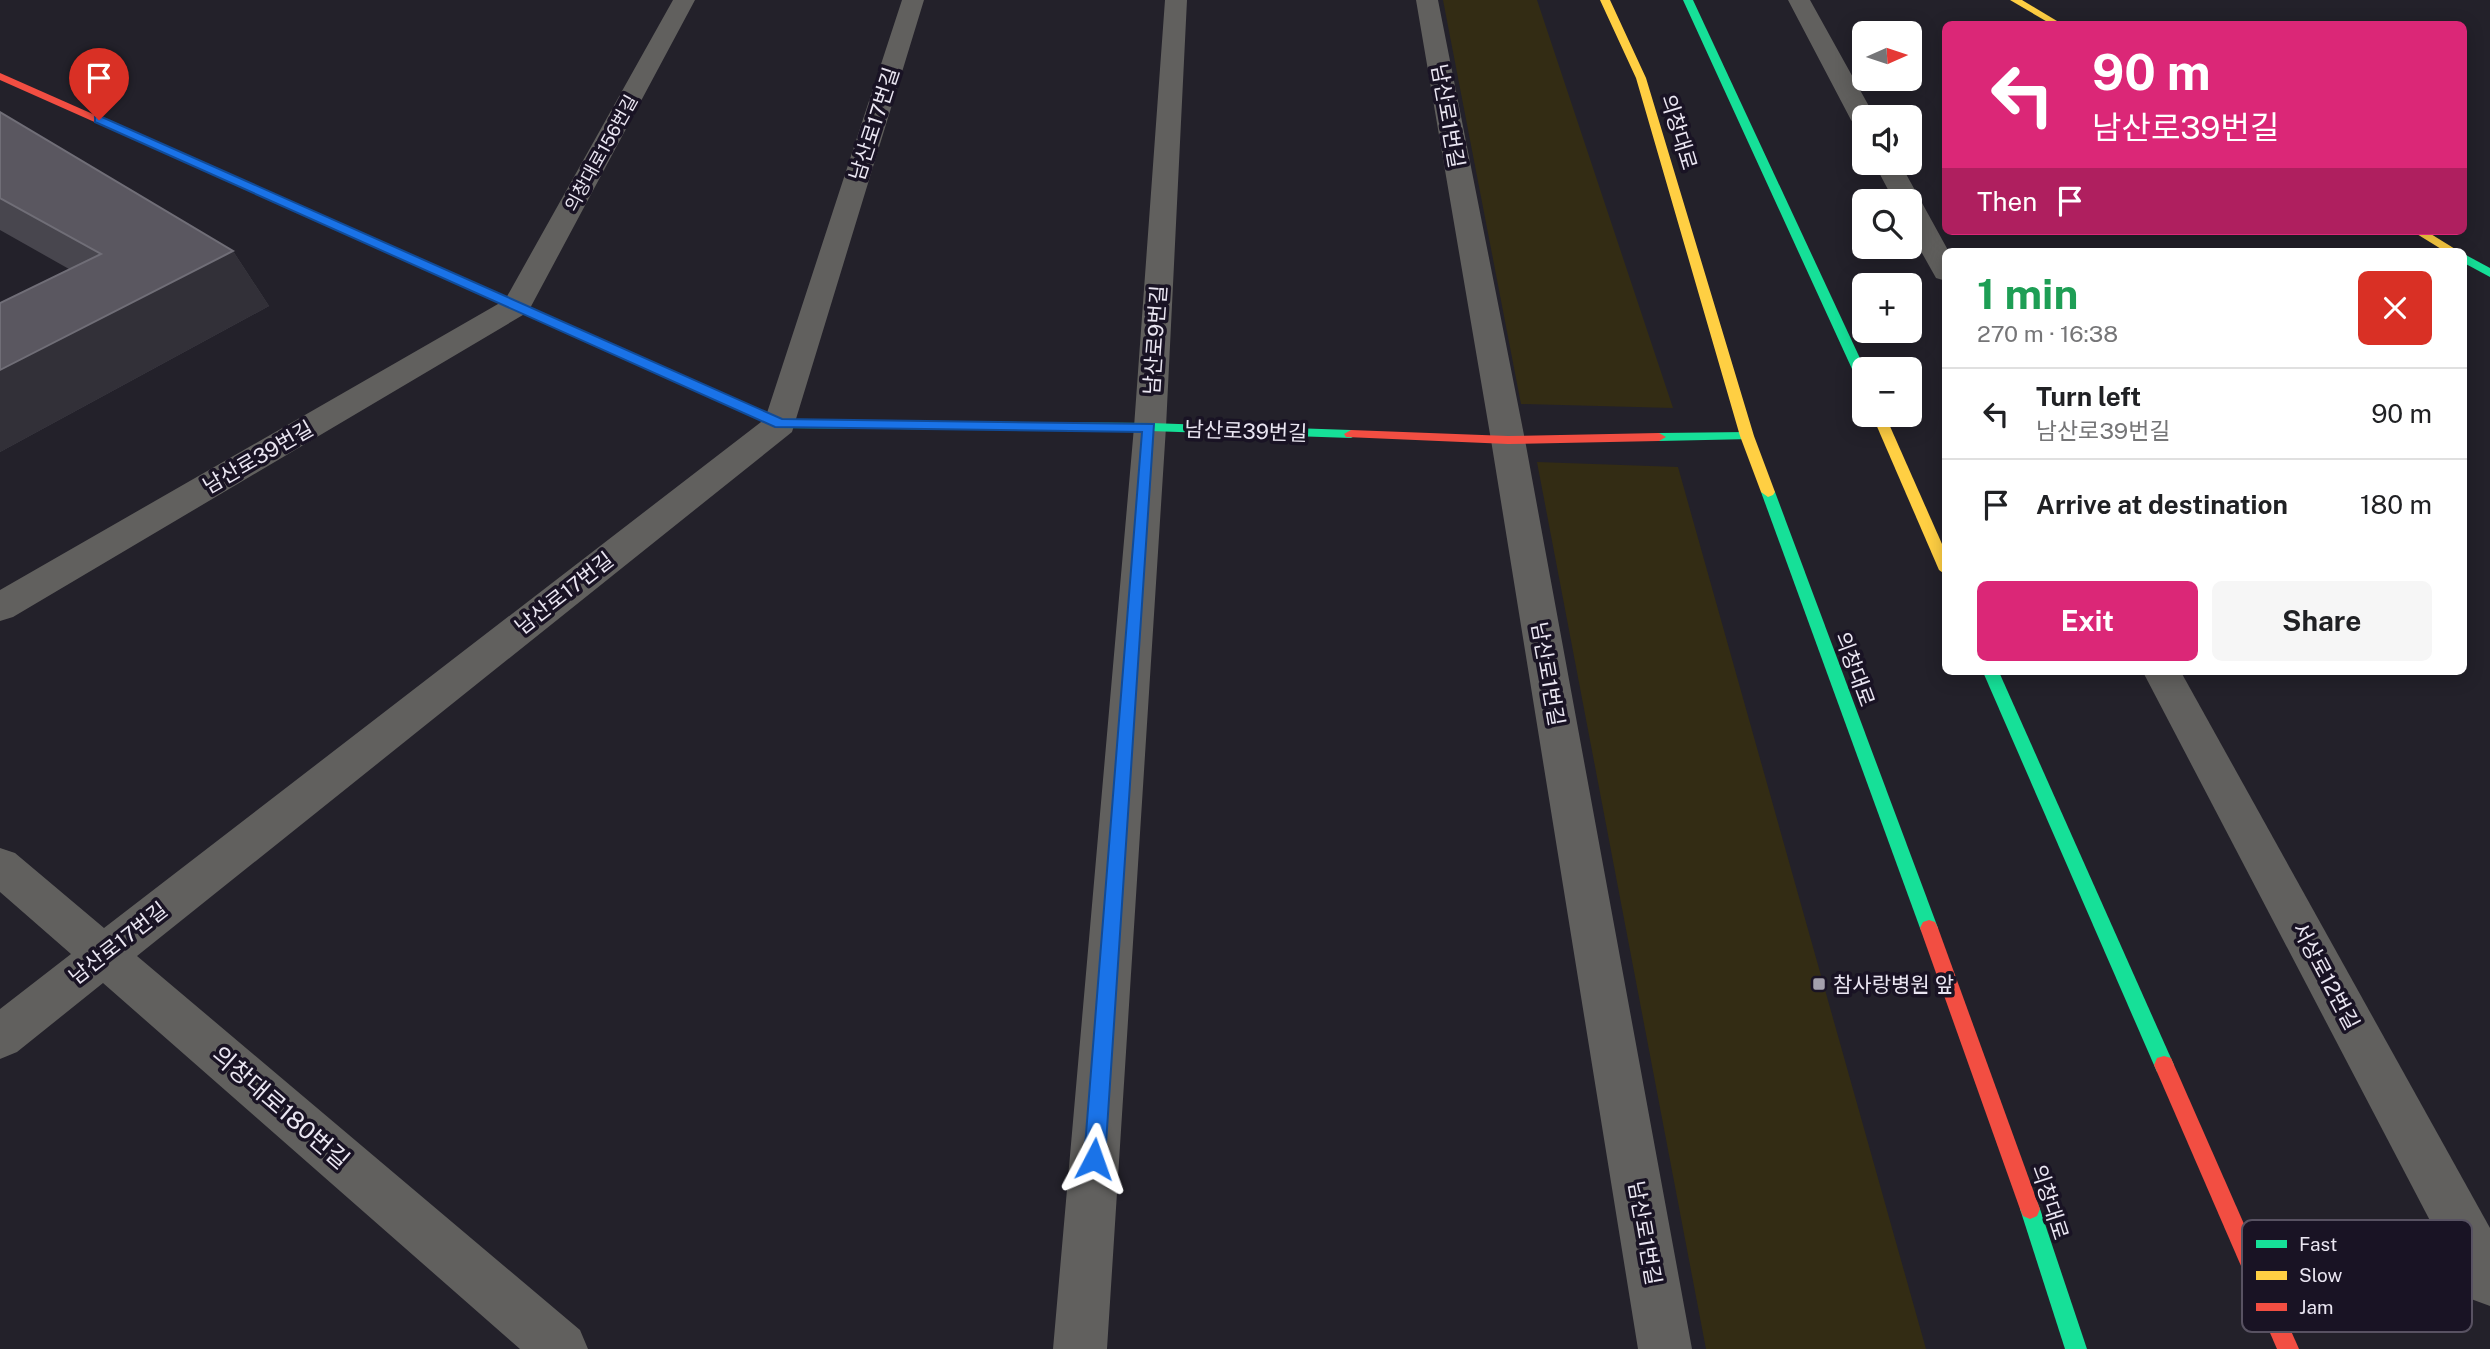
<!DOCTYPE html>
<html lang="en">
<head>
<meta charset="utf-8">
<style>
  body { margin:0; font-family:"Public Sans","Noto Sans KR",sans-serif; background:#f6f6f6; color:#202124; height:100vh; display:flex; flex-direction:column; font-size:26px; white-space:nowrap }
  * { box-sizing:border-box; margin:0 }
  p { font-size:23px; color:#757577 }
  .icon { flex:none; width:38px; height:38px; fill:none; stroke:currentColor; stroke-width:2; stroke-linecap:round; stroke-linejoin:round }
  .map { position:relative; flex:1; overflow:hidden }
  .drawer { position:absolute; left:1942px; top:248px; width:525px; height:427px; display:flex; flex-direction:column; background:#fff; border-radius:10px; box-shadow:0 4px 18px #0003 }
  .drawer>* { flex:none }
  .top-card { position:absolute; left:1942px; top:21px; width:525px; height:214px; border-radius:10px; box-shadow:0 4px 18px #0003; background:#db2777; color:#fff; overflow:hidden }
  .needle { width:46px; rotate:87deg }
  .controls { position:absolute; left:1852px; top:21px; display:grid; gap:14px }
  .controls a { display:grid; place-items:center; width:70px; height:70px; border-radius:10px; background:#fff; box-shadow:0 4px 18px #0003; font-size:35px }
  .pin { position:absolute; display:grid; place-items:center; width:60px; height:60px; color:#fff; margin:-72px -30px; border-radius:50% 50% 50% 0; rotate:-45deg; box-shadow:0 0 7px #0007 }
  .pin .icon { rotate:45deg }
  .me { position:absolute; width:77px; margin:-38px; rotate:4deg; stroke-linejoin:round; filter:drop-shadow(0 0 5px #0008) }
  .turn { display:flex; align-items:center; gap:24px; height:147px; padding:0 35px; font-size:32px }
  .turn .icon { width:91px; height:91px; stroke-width:2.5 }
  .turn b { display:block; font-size:49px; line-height:60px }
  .then { display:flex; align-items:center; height:66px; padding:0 35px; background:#0003; gap:14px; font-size:26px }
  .round { display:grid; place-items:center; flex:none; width:74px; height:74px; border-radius:10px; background:#f6f6f6 }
  .headline { display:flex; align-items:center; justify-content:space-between; height:119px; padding:0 35px }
  h1 { font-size:42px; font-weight:700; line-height:52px; color:#1e9e55 }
  .cta { display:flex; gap:14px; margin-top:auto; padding:14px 35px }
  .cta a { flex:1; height:80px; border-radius:10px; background:#db2777; color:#fff; font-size:28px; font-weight:700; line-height:80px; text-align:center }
  .cta a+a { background:#f6f6f6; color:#202124 }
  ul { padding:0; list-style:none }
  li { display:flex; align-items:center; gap:21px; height:91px; padding:0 35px; border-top:2px solid #e0e0e0 }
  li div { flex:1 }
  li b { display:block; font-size:26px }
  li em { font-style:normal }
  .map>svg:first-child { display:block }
  .green { fill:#332c14 }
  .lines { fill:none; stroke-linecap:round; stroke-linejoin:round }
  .street { fill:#61605e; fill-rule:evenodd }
  .fast { fill:#16e098; fill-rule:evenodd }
  .slow { fill:#ffcf43; fill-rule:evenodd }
  .jam { fill:#f24e42; fill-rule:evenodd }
  .wall { fill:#48464e }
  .shaded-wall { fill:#323038 }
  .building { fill:#5a5760; stroke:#706e77; stroke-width:2 }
  .route { fill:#1a73e8; stroke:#114b97; stroke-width:2 }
  .poi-dot { fill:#a4a1ac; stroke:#191324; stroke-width:2.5 }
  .labels { text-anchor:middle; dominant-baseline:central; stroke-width:7; stroke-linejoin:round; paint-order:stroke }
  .far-street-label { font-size:18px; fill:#eae6f2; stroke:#191324 }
  .street-label { font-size:21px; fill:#eae6f2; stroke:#191324 }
  .poi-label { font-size:21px; fill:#eae6f2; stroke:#191324; text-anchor:start }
  .near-street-label { font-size:24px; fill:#eae6f2; stroke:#191324 }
  .key { fill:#191324; stroke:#585262; stroke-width:2 }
  .key-label { font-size:19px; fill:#eae6f2 }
</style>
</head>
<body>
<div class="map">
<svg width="2490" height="1349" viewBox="0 0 2490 1349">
  <rect width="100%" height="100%" fill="#23212a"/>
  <g class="green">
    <polygon points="1443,0 1537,0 1673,408 1521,404"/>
    <polygon points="1537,462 1678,467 1926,1349 1706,1349"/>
  </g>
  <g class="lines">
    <g class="street">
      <polygon points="673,0 695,0 528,312 13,617 0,621 0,590 505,300"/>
      <polygon points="902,0 924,0 792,432 137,956 580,1330 588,1349 520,1349 103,983 17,1052 0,1059 0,1009 71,954 0,892 0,848 15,853 104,928 765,419"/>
      <polygon points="1165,0 1187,0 1166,427 1107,1349 1053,1349 1134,427"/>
      <polygon points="1416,0 1438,0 1525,440 1692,1349 1638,1349 1491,440"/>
      <polygon points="1788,0 1810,0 1875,117 1864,117 1864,128 1855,125 1851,120"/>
      <polygon points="1874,163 1900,163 1949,252 1946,252 1946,281 1936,278 1909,230 1909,201 1894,201"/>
      <polygon points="2143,672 2181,672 2490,1228 2490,1306 2471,1299"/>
    </g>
    <g class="fast">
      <polygon points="1683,0 1693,0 1865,369 1864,386 1858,382"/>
      <polygon points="2464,254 2490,268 2490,277 2464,263"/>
      <polygon points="686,378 782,420 1150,423 1351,430 1358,434 1351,438 1150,431 780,428 681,385 680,382"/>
      <polygon points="1747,432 1754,436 1752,439 1659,441 1652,437 1659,433"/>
      <polygon points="1768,487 1775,492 1938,928 1935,934 1929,936 1923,934 1920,928 1761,492"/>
      <polygon points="1983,672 1999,672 2174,1065 2171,1072 2164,1074 2157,1072"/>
      <polygon points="2030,1199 2037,1202 2040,1209 2087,1349 2065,1349 2020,1209 2023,1202"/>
    </g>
    <g class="slow">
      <polygon points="1600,0 1610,0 1646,78 1754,436 1775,492 1773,495 1768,497 1761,492 1740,436 1636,78"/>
      <polygon points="2010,0 2022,0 2062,24 2051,24"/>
      <polygon points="216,172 224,172 692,382 686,386 681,385 216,176"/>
      <polygon points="2412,231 2426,231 2460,252 2446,252"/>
      <polygon points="1872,415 1885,415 1946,553 1946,575 1939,570"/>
    </g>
    <g class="jam">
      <polygon points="0,73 224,172 226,174 216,176 0,80"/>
      <polygon points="1351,430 1508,436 1659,433 1666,437 1659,441 1508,444 1346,437 1344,434"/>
      <polygon points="1929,920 1935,922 1938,928 2040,1209 2037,1216 2030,1219 2023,1216 2020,1209 1920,928 1923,922"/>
      <polygon points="2164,1056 2171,1058 2299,1349 2277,1349 2154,1065 2157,1058"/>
    </g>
  </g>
  <polygon class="wall" points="0,112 233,251 269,306 0,452 0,303 69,269 0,230"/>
  <polygon class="shaded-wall" points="233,251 269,306 0,452 0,370"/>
  <polygon class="building" points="0,112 233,251 0,370 0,303 101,254 0,198"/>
  <polygon class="route" points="95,117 102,117 782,419 1154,424 1105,1159 1102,1166 1094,1169 1087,1166 1084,1159 1142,432 775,427 95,122"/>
  <rect class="poi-dot" x="1812" y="977" width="14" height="14" rx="3.5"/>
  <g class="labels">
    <g class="far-street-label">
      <text transform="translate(601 153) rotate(-61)">의창대로156번길</text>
    </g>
    <g class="street-label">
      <text transform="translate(1448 116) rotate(80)">남산로1번길</text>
      <text transform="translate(874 124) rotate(-72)">남산로17번길</text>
      <text transform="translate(1679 132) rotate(73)">의창대로</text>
      <text transform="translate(1155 340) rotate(-86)">남산로9번길</text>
      <text transform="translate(1246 431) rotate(2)">남산로39번길</text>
      <text transform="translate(258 457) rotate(-30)">남산로39번길</text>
      <text transform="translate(564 593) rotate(-38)">남산로17번길</text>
      <text transform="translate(1855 669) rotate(70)">의창대로</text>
      <text transform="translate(1548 674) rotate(80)">남산로1번길</text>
      <text transform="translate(118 943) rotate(-38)">남산로17번길</text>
      <text transform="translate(2326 976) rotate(62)">서상로12번길</text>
      <text transform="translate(2050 1202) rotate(72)">의창대로</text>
      <text transform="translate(1645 1233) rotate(80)">남산로1번길</text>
    </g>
    <g class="poi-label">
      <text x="1833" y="984">참사랑병원 앞</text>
    </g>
    <g class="near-street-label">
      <text transform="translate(281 1107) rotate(41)">의창대로180번길</text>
    </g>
  </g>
  <rect x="2242" y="1220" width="230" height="112" rx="10" class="key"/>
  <rect x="2256" y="1240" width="31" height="8" fill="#16e098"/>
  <rect x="2256" y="1271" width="31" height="9" fill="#ffcf43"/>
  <rect x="2256" y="1303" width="31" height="8" fill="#f24e42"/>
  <g class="key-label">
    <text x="2299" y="1251">Fast</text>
    <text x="2299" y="1282">Slow</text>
    <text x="2299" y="1314">Jam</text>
  </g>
</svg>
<div class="controls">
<a><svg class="needle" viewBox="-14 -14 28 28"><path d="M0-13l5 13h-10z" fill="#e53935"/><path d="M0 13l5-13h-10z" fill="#757577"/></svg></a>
<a><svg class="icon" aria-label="sound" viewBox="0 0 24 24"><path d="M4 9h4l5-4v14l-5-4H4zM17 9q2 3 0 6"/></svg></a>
<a><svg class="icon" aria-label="search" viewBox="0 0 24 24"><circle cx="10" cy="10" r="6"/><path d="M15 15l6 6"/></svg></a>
<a>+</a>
<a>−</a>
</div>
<div class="pin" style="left:99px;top:120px;background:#d93025"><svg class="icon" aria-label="arrive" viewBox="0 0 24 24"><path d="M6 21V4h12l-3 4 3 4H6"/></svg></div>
<svg class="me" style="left:1094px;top:1159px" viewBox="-20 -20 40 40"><path d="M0-17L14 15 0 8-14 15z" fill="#1a73e8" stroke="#fff" stroke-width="4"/></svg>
<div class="top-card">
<div class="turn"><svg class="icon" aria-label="left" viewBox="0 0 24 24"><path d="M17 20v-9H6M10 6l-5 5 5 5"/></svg><div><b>90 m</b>남산로39번길</div></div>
<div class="then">Then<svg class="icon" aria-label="arrive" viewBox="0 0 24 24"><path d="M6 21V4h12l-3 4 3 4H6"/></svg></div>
</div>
<section class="drawer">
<div class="headline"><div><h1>1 min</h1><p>270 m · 16:38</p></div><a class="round" style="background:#d93025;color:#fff"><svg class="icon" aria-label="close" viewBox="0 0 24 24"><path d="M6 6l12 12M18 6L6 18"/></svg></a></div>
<ul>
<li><svg class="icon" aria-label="left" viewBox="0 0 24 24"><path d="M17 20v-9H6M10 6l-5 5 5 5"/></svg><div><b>Turn left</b><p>남산로39번길</p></div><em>90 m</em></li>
<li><svg class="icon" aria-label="arrive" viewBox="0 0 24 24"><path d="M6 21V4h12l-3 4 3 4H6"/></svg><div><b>Arrive at destination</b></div><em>180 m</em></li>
</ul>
<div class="cta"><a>Exit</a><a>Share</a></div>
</section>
</div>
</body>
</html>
